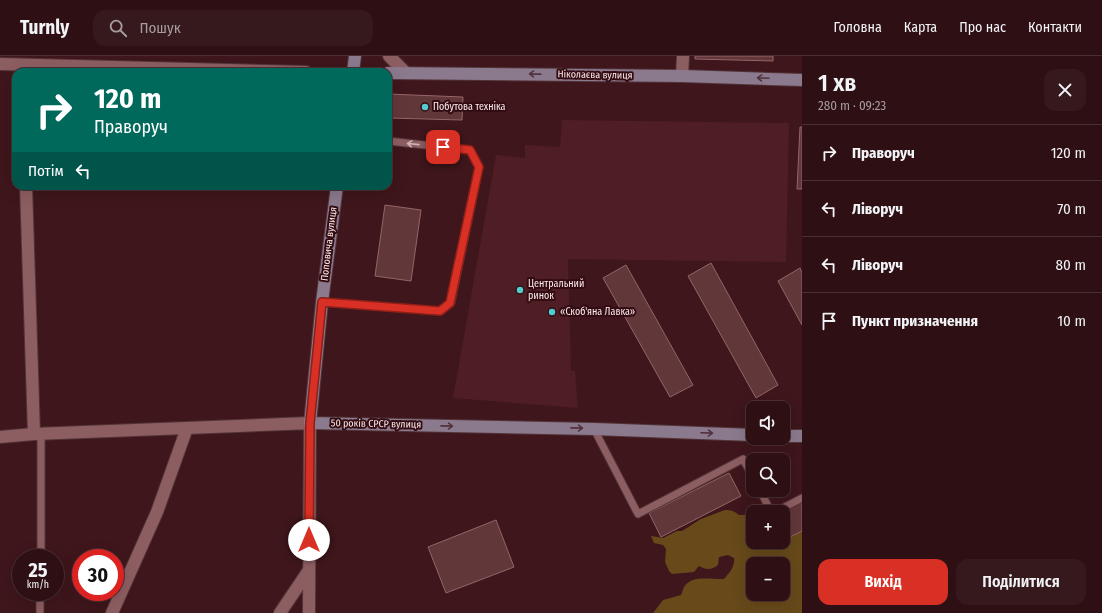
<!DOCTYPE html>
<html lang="uk">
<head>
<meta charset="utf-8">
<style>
  body { margin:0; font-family:"Fira Sans Condensed",sans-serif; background:#36191d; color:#f1f3f6; height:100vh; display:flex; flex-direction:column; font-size:15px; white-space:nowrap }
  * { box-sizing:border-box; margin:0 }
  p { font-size:13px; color:#a79da0 }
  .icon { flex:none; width:22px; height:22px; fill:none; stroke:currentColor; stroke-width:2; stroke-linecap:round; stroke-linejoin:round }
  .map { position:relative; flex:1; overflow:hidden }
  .side { display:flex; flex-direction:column; background:#2e1014; width:300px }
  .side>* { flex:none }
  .top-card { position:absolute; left:12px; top:12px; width:380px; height:122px; border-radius:12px; box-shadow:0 4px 16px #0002,0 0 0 1px #493034; background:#00695c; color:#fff; overflow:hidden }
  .buttons { position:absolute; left:746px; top:345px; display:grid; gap:8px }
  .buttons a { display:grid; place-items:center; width:44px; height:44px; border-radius:8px; background:#2e1014; box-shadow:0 4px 16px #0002,0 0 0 1px #493034; font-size:20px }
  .speed { position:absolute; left:12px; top:493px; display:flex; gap:8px; font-size:20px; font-weight:700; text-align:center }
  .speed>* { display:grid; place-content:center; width:52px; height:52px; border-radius:50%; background:#2e1014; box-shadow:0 4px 16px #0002,0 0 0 1px #493034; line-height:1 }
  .speed small { font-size:10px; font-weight:400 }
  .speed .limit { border:6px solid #d22; background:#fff; color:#111 }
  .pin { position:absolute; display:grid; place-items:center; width:34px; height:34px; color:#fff; margin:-17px; border-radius:8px; box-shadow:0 2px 6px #0006 }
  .me { position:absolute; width:44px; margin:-22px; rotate:0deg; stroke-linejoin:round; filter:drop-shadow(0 0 3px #0008) }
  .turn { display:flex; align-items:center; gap:14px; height:84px; padding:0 16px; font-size:18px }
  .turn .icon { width:52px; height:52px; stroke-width:2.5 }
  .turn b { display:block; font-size:28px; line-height:34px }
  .then { display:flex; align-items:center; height:38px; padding:0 16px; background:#0003; gap:8px; font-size:15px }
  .round { display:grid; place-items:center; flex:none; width:42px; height:42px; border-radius:12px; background:#36191d }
  .headline { display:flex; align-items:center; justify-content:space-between; height:68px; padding:0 16px }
  h1 { font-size:24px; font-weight:600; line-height:30px }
  .action { display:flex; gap:8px; margin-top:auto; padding:8px 16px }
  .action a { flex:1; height:46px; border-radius:12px; background:#d93025; color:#fff; font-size:16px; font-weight:600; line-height:46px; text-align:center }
  .action a+a { background:#36191d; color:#f1f3f6 }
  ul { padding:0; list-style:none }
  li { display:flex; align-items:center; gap:12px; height:56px; padding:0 16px; border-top:1px solid #493034 }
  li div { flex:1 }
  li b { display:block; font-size:15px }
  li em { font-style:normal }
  header { display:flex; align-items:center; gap:24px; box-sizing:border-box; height:56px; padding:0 20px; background:#2e1014; border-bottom:1px solid #493034 }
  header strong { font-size:19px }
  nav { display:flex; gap:22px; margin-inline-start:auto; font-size:14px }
  .search { width:280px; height:36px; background:#36191d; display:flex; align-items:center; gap:10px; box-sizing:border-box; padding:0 14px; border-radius:12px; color:#a79da0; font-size:15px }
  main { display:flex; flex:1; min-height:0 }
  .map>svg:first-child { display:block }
  .built { fill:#4e1e24 }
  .forest { fill:#67491a; fill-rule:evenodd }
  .building { fill:#62373a; stroke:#956568 }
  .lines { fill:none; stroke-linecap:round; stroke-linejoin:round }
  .lane-casing { stroke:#533438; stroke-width:9 }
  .street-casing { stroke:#533438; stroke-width:14 }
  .secondary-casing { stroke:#533438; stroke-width:14 }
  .lane { stroke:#8d5e61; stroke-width:7 }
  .street { stroke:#8d5e61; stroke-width:12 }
  .secondary { stroke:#8b798e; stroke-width:12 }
  .oneway { stroke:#52323d }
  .oneway2 { stroke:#cfb2b3 }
  .route-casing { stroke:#8d1f18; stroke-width:10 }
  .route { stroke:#d93025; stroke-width:7 }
  .poi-dot { fill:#52cdcd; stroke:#330c12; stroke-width:1.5 }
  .labels { text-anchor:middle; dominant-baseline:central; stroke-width:4; stroke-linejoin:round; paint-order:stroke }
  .street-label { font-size:10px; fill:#fbeaea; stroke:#330c12 }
  .poi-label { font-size:10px; fill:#fbeaea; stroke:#330c12; text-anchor:start }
</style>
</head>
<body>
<header>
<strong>Turnly</strong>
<div class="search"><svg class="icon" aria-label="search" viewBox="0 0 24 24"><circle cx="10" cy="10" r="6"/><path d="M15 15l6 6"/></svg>Пошук</div>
<nav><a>Головна</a><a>Карта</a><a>Про нас</a><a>Контакти</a></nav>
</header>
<main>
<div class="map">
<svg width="802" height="557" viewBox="0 0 802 557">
  <rect width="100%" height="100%" fill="#3e161b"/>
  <polygon class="built" points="562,64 789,67 786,206 568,203 571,315 575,315 578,352 453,342 496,99 525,102 525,89 560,91"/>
  <path class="forest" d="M 725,454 C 731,454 734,455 739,459 L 750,459 L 753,458 L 753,486 L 783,486 L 783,476 L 787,477 L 802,472 L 802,557 L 653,557 L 663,544 L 681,539 C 682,537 683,533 684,531 C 692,518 712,524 724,523 C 729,517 735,511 734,502 L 728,499 L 719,501 L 718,509 C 712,514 706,514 699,510 L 694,516 L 672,518 L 669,515 L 665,506 L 666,493 L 663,489 L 654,487 L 651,480 L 663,482 L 677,475 L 682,475 L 701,463 ZM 753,508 L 783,508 L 783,538 L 753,538 Z"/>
  <g class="building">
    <polygon points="695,0 773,0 773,5 695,3"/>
    <polygon points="388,38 463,41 462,64 388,62"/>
    <polygon points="800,71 802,71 802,133 797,133"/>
    <polygon points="385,149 421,154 411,225 375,220"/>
    <polygon points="711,207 778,329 756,342 688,220"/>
    <polygon points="626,209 693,329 670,341 603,222"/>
    <polygon points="800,212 802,217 802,269 778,225"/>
    <polygon points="729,417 741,440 661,481 649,457"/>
    <polygon points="802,446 802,475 788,482 783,473 783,456"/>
    <polygon points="496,464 514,511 446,537 428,491"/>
  </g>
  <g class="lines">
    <defs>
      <g id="lane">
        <polyline points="322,246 440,255 451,247 479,111 470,94 388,85"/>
        <polyline points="594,373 638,458 743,403 753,421"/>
        <polyline points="760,434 771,456"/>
        <polyline points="775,456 802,442"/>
        <polyline points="41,502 41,378"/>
        <polyline points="40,555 40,536"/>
      </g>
      <g id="street">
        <polyline points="389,0 406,17"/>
        <polyline points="0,8 306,16"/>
        <polyline points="682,20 683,0"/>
        <polyline points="26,130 34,378"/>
        <polyline points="0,381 34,378 310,367 309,557"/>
        <polyline points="112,557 157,456 187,372"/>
        <polyline points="280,557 309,514"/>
      </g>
      <g id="secondary">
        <polyline points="353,16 355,0"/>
        <polyline points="388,17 682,20 802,24"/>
        <polyline points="337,130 322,246 310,367 594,373 753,379"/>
        <polyline points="783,380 802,380"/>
      </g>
    </defs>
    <use href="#lane" class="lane-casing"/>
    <use href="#street" class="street-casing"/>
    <use href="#secondary" class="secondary-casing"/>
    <use href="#lane" class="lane"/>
    <use href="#street" class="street"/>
    <use href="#secondary" class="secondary"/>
  </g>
  <defs><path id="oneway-shaft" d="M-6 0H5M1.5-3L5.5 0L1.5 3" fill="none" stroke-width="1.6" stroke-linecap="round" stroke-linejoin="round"/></defs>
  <g class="oneway">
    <use href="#oneway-shaft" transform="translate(535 18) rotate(-179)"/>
    <use href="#oneway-shaft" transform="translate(763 22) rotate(-178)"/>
    <use href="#oneway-shaft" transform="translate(447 370) rotate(1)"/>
    <use href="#oneway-shaft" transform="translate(577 372) rotate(1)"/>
    <use href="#oneway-shaft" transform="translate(707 377) rotate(2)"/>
  </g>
  <use class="oneway2" href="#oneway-shaft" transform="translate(413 88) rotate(-174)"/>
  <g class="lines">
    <defs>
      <polyline id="route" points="309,484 310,367 322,246 440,255 450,247 479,111 470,94 443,91"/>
    </defs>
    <use href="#route" class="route-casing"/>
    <use href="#route" class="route"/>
  </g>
  <g class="poi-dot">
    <circle cx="425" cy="51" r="4"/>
    <circle cx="520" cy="234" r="4"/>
    <circle cx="552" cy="256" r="4"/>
  </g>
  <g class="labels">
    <g class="street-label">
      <text transform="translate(595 19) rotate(1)">Ніколаєва вулиця</text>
      <text transform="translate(329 188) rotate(-83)">Поповича вулиця</text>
      <text transform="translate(376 368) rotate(1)">50 років СРСР вулиця</text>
    </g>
    <g class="poi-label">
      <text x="433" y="51">Побутова техніка</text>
      <text x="528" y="228">Центральний<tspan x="528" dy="12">ринок</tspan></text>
      <text x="560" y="256">«Скоб'яна Лавка»</text>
    </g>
  </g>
</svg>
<div class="buttons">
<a><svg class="icon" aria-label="sound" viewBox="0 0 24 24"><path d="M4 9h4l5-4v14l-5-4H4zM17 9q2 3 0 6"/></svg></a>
<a><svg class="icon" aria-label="search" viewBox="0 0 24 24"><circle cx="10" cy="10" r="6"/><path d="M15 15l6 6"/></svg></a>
<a>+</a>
<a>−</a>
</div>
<div class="speed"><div>25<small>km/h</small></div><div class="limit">30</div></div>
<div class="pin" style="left:443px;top:91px;background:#d93025"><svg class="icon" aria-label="arrive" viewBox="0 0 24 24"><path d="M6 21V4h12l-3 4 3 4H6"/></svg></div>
<svg class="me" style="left:309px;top:484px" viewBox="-20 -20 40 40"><circle r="19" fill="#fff"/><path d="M0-13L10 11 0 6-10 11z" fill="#d93025"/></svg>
<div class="top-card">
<div class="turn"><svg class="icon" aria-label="right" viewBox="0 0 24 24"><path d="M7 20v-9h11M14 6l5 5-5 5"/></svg><div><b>120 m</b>Праворуч</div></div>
<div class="then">Потім<svg class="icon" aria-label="left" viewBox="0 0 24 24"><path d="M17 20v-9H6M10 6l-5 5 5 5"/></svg></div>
</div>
</div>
<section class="side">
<div class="headline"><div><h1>1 хв</h1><p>280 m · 09:23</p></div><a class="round"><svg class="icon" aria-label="close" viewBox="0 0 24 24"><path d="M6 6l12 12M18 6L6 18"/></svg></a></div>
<ul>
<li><svg class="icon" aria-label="right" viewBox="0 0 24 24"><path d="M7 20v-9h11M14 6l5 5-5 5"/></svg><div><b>Праворуч</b></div><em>120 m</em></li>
<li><svg class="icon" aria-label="left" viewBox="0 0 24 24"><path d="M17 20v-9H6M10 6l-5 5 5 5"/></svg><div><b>Ліворуч</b></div><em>70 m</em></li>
<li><svg class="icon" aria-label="left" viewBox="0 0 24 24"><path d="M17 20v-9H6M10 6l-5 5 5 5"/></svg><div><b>Ліворуч</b></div><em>80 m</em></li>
<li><svg class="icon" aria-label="arrive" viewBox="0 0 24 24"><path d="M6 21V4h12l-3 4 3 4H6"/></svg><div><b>Пункт призначення</b></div><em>10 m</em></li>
</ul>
<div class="action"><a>Вихід</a><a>Поділитися</a></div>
</section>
</main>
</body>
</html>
